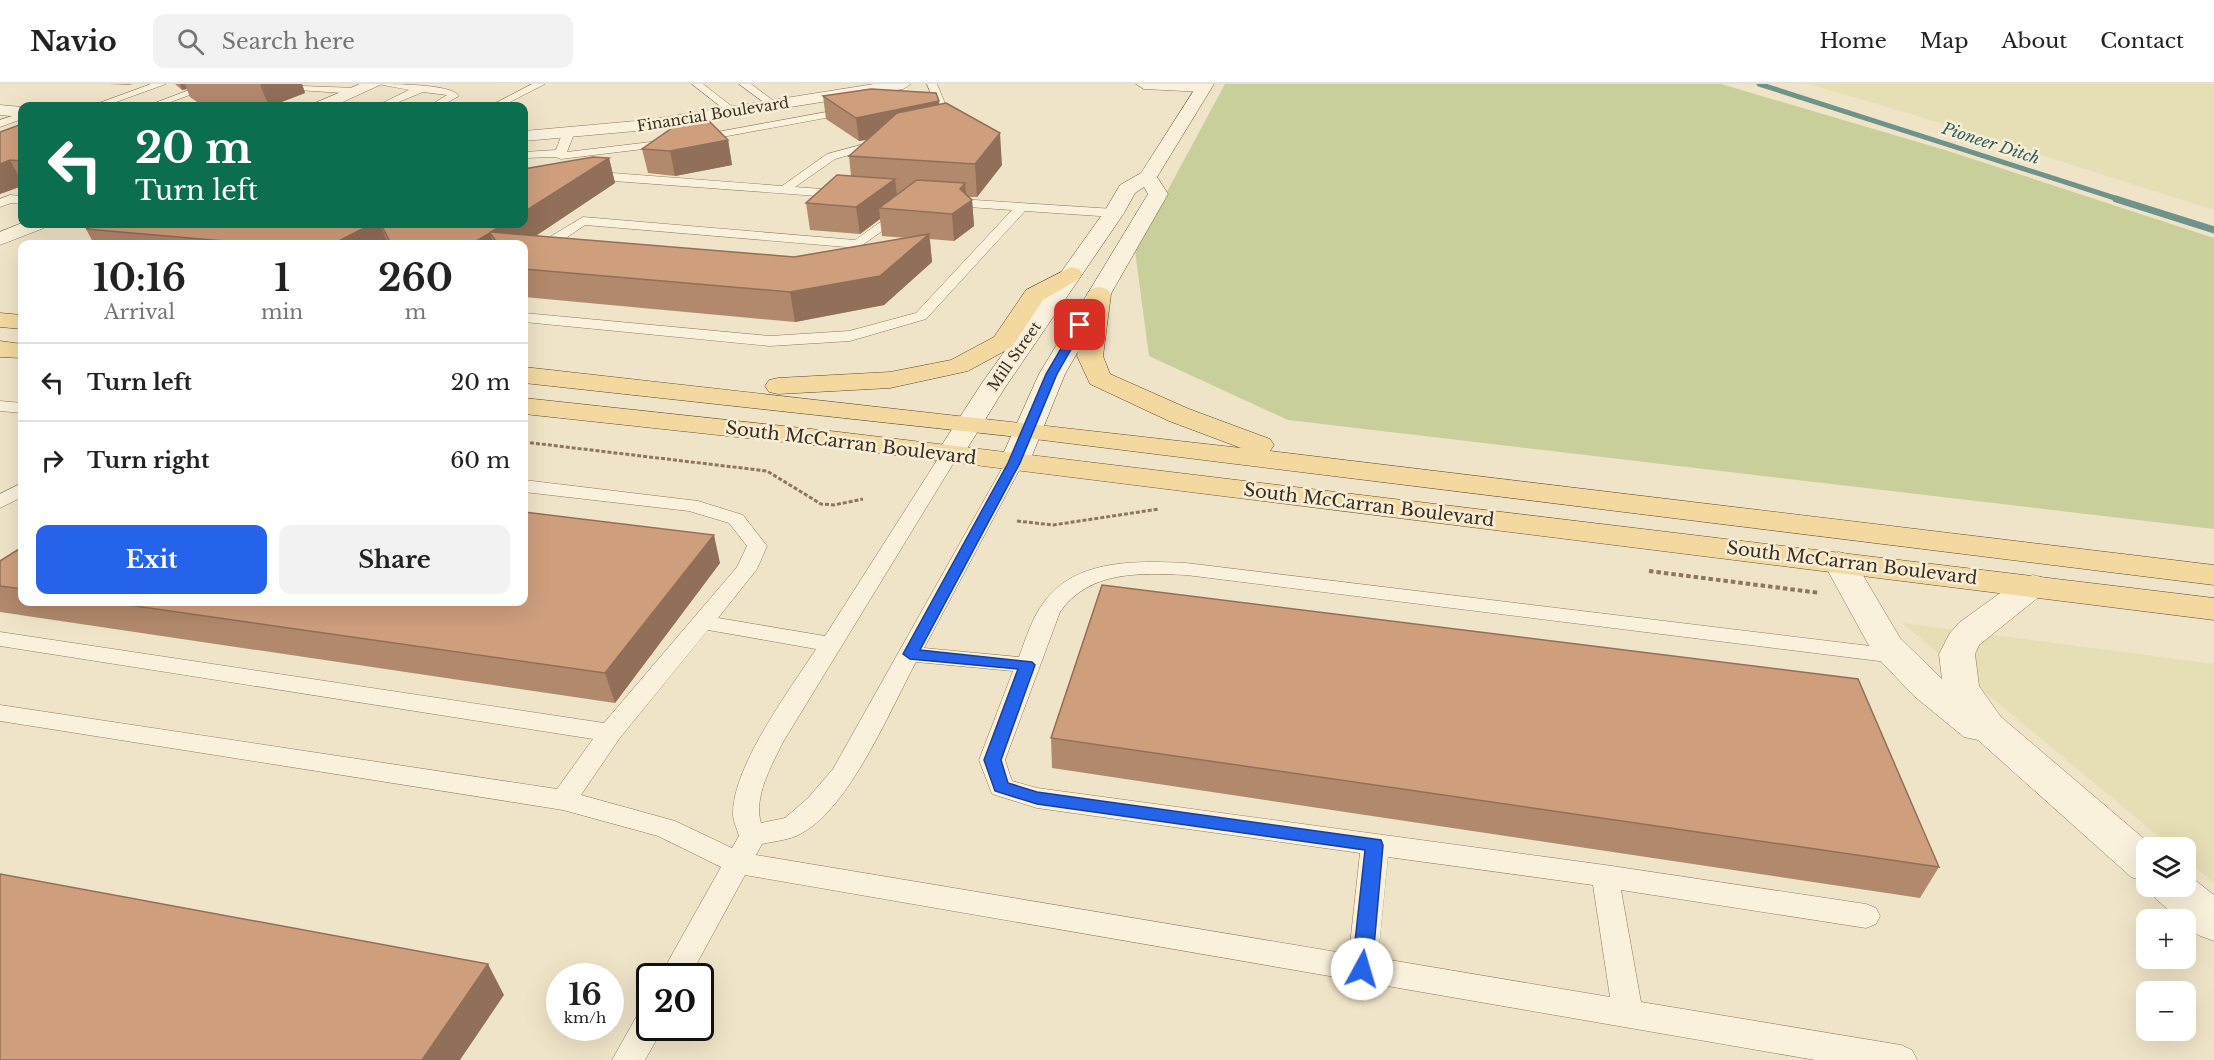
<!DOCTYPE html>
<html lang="en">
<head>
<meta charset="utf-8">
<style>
  body { margin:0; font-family:"Libre Baskerville",serif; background:#f2f2f2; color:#222; height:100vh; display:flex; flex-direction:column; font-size:22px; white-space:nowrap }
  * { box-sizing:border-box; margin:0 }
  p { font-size:20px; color:#767676 }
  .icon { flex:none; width:33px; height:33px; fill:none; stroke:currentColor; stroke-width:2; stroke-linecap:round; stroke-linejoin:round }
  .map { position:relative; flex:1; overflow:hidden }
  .drawer { position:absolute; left:18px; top:156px; width:510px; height:366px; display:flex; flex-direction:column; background:#fff; border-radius:12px; box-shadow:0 6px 24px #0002 }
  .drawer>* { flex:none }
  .top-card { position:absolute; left:18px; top:18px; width:510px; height:126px; border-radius:12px; box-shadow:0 6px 24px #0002; background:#0b6e4f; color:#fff; overflow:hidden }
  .tools { position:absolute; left:2136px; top:753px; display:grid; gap:12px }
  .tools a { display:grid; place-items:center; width:60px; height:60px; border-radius:12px; background:#fff; box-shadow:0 6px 24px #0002; font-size:30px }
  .speed { position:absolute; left:546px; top:879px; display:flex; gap:12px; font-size:30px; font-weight:700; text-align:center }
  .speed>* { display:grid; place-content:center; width:78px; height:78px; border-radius:50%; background:#fff; box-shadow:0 6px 24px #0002; line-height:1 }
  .speed small { font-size:15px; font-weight:400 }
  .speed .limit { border:3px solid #111; border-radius:9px; background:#fff; color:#111 }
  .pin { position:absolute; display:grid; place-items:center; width:51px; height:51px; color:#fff; margin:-26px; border-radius:12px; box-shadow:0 3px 9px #0006 }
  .me { position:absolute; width:66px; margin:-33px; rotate:6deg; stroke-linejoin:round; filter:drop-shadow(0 0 4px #0008) }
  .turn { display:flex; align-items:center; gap:21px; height:126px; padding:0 18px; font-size:27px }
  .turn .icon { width:78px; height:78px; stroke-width:2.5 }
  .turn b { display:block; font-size:42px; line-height:51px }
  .eta { display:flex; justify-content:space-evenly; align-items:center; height:102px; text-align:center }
  .eta b { font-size:36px; font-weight:700; line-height:42px }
  .button { display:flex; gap:12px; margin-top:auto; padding:12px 18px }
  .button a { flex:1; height:69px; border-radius:12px; background:#2563eb; color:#fff; font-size:24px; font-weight:700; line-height:69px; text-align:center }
  .button a+a { background:#f2f2f2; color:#222 }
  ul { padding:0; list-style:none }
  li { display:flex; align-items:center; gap:18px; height:78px; padding:0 18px; border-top:2px solid #e0e0e0 }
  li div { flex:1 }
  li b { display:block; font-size:22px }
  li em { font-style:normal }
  header { display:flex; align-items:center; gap:36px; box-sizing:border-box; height:84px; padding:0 30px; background:#fff; border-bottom:2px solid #e0e0e0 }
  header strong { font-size:28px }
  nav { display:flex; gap:33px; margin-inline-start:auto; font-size:21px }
  .search { width:420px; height:54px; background:#f2f2f2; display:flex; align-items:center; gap:15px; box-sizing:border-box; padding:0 21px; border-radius:12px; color:#767676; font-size:22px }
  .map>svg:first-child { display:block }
  .farmland { fill:#e6deb5 }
  .green { fill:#c9cf9b }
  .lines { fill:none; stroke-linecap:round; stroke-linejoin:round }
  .stream-far1 { stroke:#6f938a; stroke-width:5 }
  .stream { stroke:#6f938a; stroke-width:7 }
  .lane-casing { stroke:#8d765c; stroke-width:1 }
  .street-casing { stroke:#8d765c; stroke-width:1 }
  .secondary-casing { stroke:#6f573f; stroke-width:1 }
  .primary-casing { stroke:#5b4430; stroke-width:1 }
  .path-far1 { stroke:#8d765c; stroke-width:3; stroke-dasharray:4 2; stroke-linecap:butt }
  .path { stroke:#8d765c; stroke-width:4; stroke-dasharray:4.5 3; stroke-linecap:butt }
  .lane { fill:#faf1dc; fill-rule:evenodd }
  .street { fill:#faf1dc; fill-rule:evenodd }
  .secondary { fill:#faf1dc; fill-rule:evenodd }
  .primary { fill:#f3d9a0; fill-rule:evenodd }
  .wall { fill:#b2896c }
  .shaded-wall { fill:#916f58 }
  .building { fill:#cf9f7d; stroke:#916f58; stroke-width:1.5 }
  .route { fill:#2563eb; stroke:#184099; stroke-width:1.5 }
  .labels { text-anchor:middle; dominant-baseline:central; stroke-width:5; stroke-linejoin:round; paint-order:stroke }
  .far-street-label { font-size:15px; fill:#3d2e20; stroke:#f7eed8 }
  .far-water-label { font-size:16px; font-style:italic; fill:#2f5d5a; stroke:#f7eed8 }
  .street-label { font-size:18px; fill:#3d2e20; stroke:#f7eed8 }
</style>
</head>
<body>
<header>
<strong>Navio</strong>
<div class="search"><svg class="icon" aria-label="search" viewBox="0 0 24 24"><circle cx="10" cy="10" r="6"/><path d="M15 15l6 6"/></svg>Search here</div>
<nav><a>Home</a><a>Map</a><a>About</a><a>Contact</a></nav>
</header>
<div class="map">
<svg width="2214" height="976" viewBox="0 0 2214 976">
  <rect width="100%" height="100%" fill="#f0e4c8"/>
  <g class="farmland">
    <polygon points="1809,0 2214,0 2214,126 1914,31"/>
    <polygon points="1902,539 2214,580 2214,799 2186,775 2186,764 2171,763"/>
  </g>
  <polygon class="green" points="1225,0 1721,0 1945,66 2214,154 2214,445 1288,336 1149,272 1135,167"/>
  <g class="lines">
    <polyline class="stream-far1" points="1759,0 2121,116"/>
    <polyline class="stream" points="2116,115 2214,146"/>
    <defs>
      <g id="lane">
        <polygon points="151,0 166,0 105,22 91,22"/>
        <polygon points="205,0 219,0 160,22 147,22"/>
        <polygon points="249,0 357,4 362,7 357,10 254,3"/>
        <path d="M 378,0 C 393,0 453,0 459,12 L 441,22 L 429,22 L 447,11 L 423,8 L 389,22 L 376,22 L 409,6 Z"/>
        <polygon points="532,0 545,0 502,22 490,22"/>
        <polygon points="692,0 703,0 738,27 729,29"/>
        <polygon points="739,0 751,0 778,20 769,22"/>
        <polygon points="927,0 937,0 955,44 947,48 942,45 944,42"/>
        <polygon points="854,23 859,26 858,28 684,60 561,75 556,73 524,74 524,68 556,66 562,50 568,47 574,50 567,68 684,54"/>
        <polygon points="22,29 22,35 0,43 0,36"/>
        <polygon points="887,54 893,57 891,59 835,75 795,103 849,107 851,110 845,114 586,95 580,91 586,87 782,102 827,70"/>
        <polygon points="10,111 22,112 22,120 11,119 0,123 0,115"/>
        <polygon points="943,114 1114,125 1120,129 1114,133 1025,127 926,235 850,257 770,262 524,238 524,229 770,252 849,247 916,229 1012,126 939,121 937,118"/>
        <polygon points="903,122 908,123 908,129 858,164 585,141 544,169 535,170 528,166 583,133 855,156"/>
        <polygon points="0,317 22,319 22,329 0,327"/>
        <path d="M 950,365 L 959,370 L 783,658 C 772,681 753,713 761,739 L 785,734 L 808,714 L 833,685 L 1005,379 L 1014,373 L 1023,379 L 924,564 L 1019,573 C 1026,554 1032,534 1044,518 C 1076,474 1138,477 1186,479 L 1903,566 L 1906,571 L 1903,576 L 1895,579 L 1186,491 C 1141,489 1089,486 1060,528 L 1005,676 L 1012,697 L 1037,704 L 1605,781 L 1866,820 L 1876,824 L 1880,832 L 1876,840 L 1866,844 L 1621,806 L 1641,918 L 1901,961 L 1912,966 L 1917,976 L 1815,976 L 745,791 L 690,892 L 660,892 L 721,783 L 658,752 L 563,726 L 0,637 L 0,621 L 557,705 L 593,655 L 0,562 L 0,548 L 604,639 L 737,483 L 747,462 L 729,439 L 689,427 L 524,408 L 524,396 L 698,417 L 743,431 L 767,462 L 757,485 L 718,534 L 825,552 L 941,370 ZM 708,546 L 816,565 C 791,604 732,683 733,730 C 733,737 737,745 739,752 L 732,764 L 675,737 L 581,711 L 619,655 ZM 916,578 L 1013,587 L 979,676 L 992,710 L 1037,724 L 1360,769 L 1349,870 L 756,771 L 762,760 C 775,757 791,756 802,749 C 850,723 890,626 916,578 ZM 1388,773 L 1593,801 L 1610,913 L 1378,874 Z"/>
        <polygon points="22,399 22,413 0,424 0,410"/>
        <polygon points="650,924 650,944 663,944 645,976 612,976 639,928"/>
      </g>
      <g id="street">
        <polygon points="360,0 382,0 334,22 313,22 315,19"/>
        <polygon points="874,0 911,0 903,5 647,46 524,57 524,47 647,36"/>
        <polygon points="1136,0 1210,0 1212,3 1204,8 1144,5"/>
        <polygon points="0,21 22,23 22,33 0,31"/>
        <polygon points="22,139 47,140 44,144 0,161 0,148"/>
        <polygon points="1839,468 1851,471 1900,554 1942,595 1939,570 1950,549 1960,538 2021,494 2033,491 2045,494 2050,501 2045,508 1979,561 1975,570 1979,602 2001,633 2155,764 2146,764 2146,798 2131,793 1978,656 1964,653 1914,612 1873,569 1823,478 1827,471"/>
        <polygon points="2186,789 2214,811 2214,857 2198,851 2186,840 2186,836 2180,836 2156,815 2150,802 2186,802"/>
      </g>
      <polygon id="secondary" points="1198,0 1214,0 1157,93 1168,110 1065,290 1029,379 1024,385 1014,388 1004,385 999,379 1039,290 1148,110 1144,103 1135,109 1124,129 1004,305 960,376 950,379 940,376 936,370 982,299 1104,128 1120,101 1141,89"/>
      <g id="primary">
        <polygon points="1071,183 1079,185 1082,190 1079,195 1043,216 1012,263 968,287 890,304 778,310 769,308 765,302 769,296 778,294 890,288 951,276 994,253 1026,206"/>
        <polygon points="1099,203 1107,205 1111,210 1103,272 1110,290 1189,325 1270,355 1274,361 1270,367 2214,481 2214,501 1026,354 524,299 524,283 1241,364 1169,337 1090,300 1077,272 1087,210 1091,205"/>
        <polygon points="0,229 22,231 22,245 0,243"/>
        <polygon points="0,257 22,260 22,274 0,273"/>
        <polygon points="524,314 839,348 2214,514 2214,536 839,364 524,330"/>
      </g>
    </defs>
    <use href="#lane" class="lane-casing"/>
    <use href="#street" class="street-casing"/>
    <use href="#secondary" class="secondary-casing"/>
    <use href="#primary" class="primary-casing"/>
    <g class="path-far1">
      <polyline points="524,358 767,387 821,420 834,421 863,415"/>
      <polyline points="1017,437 1053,441 1159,425"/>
    </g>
    <polyline class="path" points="1649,487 1820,509"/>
    <use href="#lane" class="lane"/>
    <use href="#street" class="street"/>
    <use href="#secondary" class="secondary"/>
    <use href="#primary" class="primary"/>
  </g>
  <g class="wall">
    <polygon points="109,0 133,0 129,1"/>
    <polygon points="175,0 302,0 305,9 271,22 259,22 197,18 190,13 187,5 182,6"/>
    <polygon points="823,12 939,20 1002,81 977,113 968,113 972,116 974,142 954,157 930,155 932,178 884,221 795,238 524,213 524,160 94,160 86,145 99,140 524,140 609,74 615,99 536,152 794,173 907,154 882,152 880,135 860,150 810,146 806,119 851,92 849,72 867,56 859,57 826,35"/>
    <polygon points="22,40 22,102 0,110 0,48"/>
    <polygon points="728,56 732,81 675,92 648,89 642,65"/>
    <polygon points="22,463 22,518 524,518 720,479 615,619 0,528 0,477"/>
    <polygon points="1051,654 1939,783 1920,814 1052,684"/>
  </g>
  <g class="shaded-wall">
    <polygon points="180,0 185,0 187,5 182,6"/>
    <polygon points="262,0 302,0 305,9 271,22 269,22 260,1"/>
    <polygon points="939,17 941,40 859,57 856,34"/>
    <polygon points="1000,49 1002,81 977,113 975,80"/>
    <polygon points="728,56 732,81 675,92 670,67"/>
    <polygon points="609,74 615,99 523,160 491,148 504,140 524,140 524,128"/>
    <polygon points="10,76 22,98 22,102 0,110 0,80"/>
    <polygon points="895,95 898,121 879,124 880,135 860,150 856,123"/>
    <polygon points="965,99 967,119 972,116 974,142 954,157 952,130 960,105"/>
    <polygon points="372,140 380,140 388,160 333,160"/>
    <polygon points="490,149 493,160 471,160"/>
    <polygon points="929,150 932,178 884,221 795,238 790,208"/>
    <polygon points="714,451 720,479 615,619 605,589"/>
    <polygon points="488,880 504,911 460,976 422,976"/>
  </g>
  <g class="building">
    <polygon points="871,5 936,9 939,17 856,34 823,12"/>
    <polygon points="946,19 1000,49 975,80 849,72 897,29"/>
    <polygon points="704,32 728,56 670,67 642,65 685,35"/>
    <polygon points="22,40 22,77 10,76 0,80 0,48"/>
    <polygon points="593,73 609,74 524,128 524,85"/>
    <polygon points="837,91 895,95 856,123 806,119"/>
    <polygon points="917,96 965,99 960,105 972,116 952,130 879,124"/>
    <polygon points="99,140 372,140 333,160 260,160 86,145"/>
    <polygon points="381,140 504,140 491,148 794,173 929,150 880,192 790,208 524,185 524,160 498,160 490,149 471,160 391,160"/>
    <polygon points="524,428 714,451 605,589 107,518 524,518"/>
    <polygon points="22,463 22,505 0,502 0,477"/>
    <polygon points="1102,501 1858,595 1939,783 1051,654"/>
    <polygon points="0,790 488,880 422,976 0,976"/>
  </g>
  <polygon class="route" points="1076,239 1085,241 1057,290 1020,379 920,566 1032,578 1035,581 1001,676 1008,699 1037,708 1381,756 1383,761 1372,885 1369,891 1362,893 1355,891 1352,885 1365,766 1037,720 995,707 984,676 1018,585 910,575 903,570 1008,379 1046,290"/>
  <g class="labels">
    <g class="far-street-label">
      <text transform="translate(713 30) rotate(-9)">Financial Boulevard</text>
      <text transform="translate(1014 272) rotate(-55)">Mill Street</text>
    </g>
    <g class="far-water-label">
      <text transform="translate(1991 59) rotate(18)">Pioneer Ditch</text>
    </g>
    <g class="street-label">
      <text transform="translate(851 359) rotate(7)">South McCarran Boulevard</text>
      <text transform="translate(1369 421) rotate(7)">South McCarran Boulevard</text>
      <text transform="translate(1852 479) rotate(7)">South McCarran Boulevard</text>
    </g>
  </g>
</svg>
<div class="tools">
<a><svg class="icon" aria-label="layers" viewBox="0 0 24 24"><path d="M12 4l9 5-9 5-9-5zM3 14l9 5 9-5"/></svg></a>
<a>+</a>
<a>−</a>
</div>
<div class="speed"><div>16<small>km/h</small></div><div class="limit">20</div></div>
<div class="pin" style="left:1080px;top:241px;background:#d93025"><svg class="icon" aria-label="arrive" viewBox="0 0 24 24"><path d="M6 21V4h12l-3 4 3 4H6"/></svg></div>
<svg class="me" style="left:1362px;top:885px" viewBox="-20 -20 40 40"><circle r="19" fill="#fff"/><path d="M0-13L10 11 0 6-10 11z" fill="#2563eb"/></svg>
<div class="top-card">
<div class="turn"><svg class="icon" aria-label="left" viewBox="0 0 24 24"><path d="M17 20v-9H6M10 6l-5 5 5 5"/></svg><div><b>20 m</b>Turn left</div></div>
</div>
<section class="drawer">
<div class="eta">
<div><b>10:16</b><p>Arrival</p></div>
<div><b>1</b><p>min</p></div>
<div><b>260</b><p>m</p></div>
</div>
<ul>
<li><svg class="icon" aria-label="left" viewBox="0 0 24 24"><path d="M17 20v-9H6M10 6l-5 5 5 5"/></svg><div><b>Turn left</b></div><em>20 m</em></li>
<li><svg class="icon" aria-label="right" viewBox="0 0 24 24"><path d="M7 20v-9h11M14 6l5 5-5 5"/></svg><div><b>Turn right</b></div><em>60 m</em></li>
</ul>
<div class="button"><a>Exit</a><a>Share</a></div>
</section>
</div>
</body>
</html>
